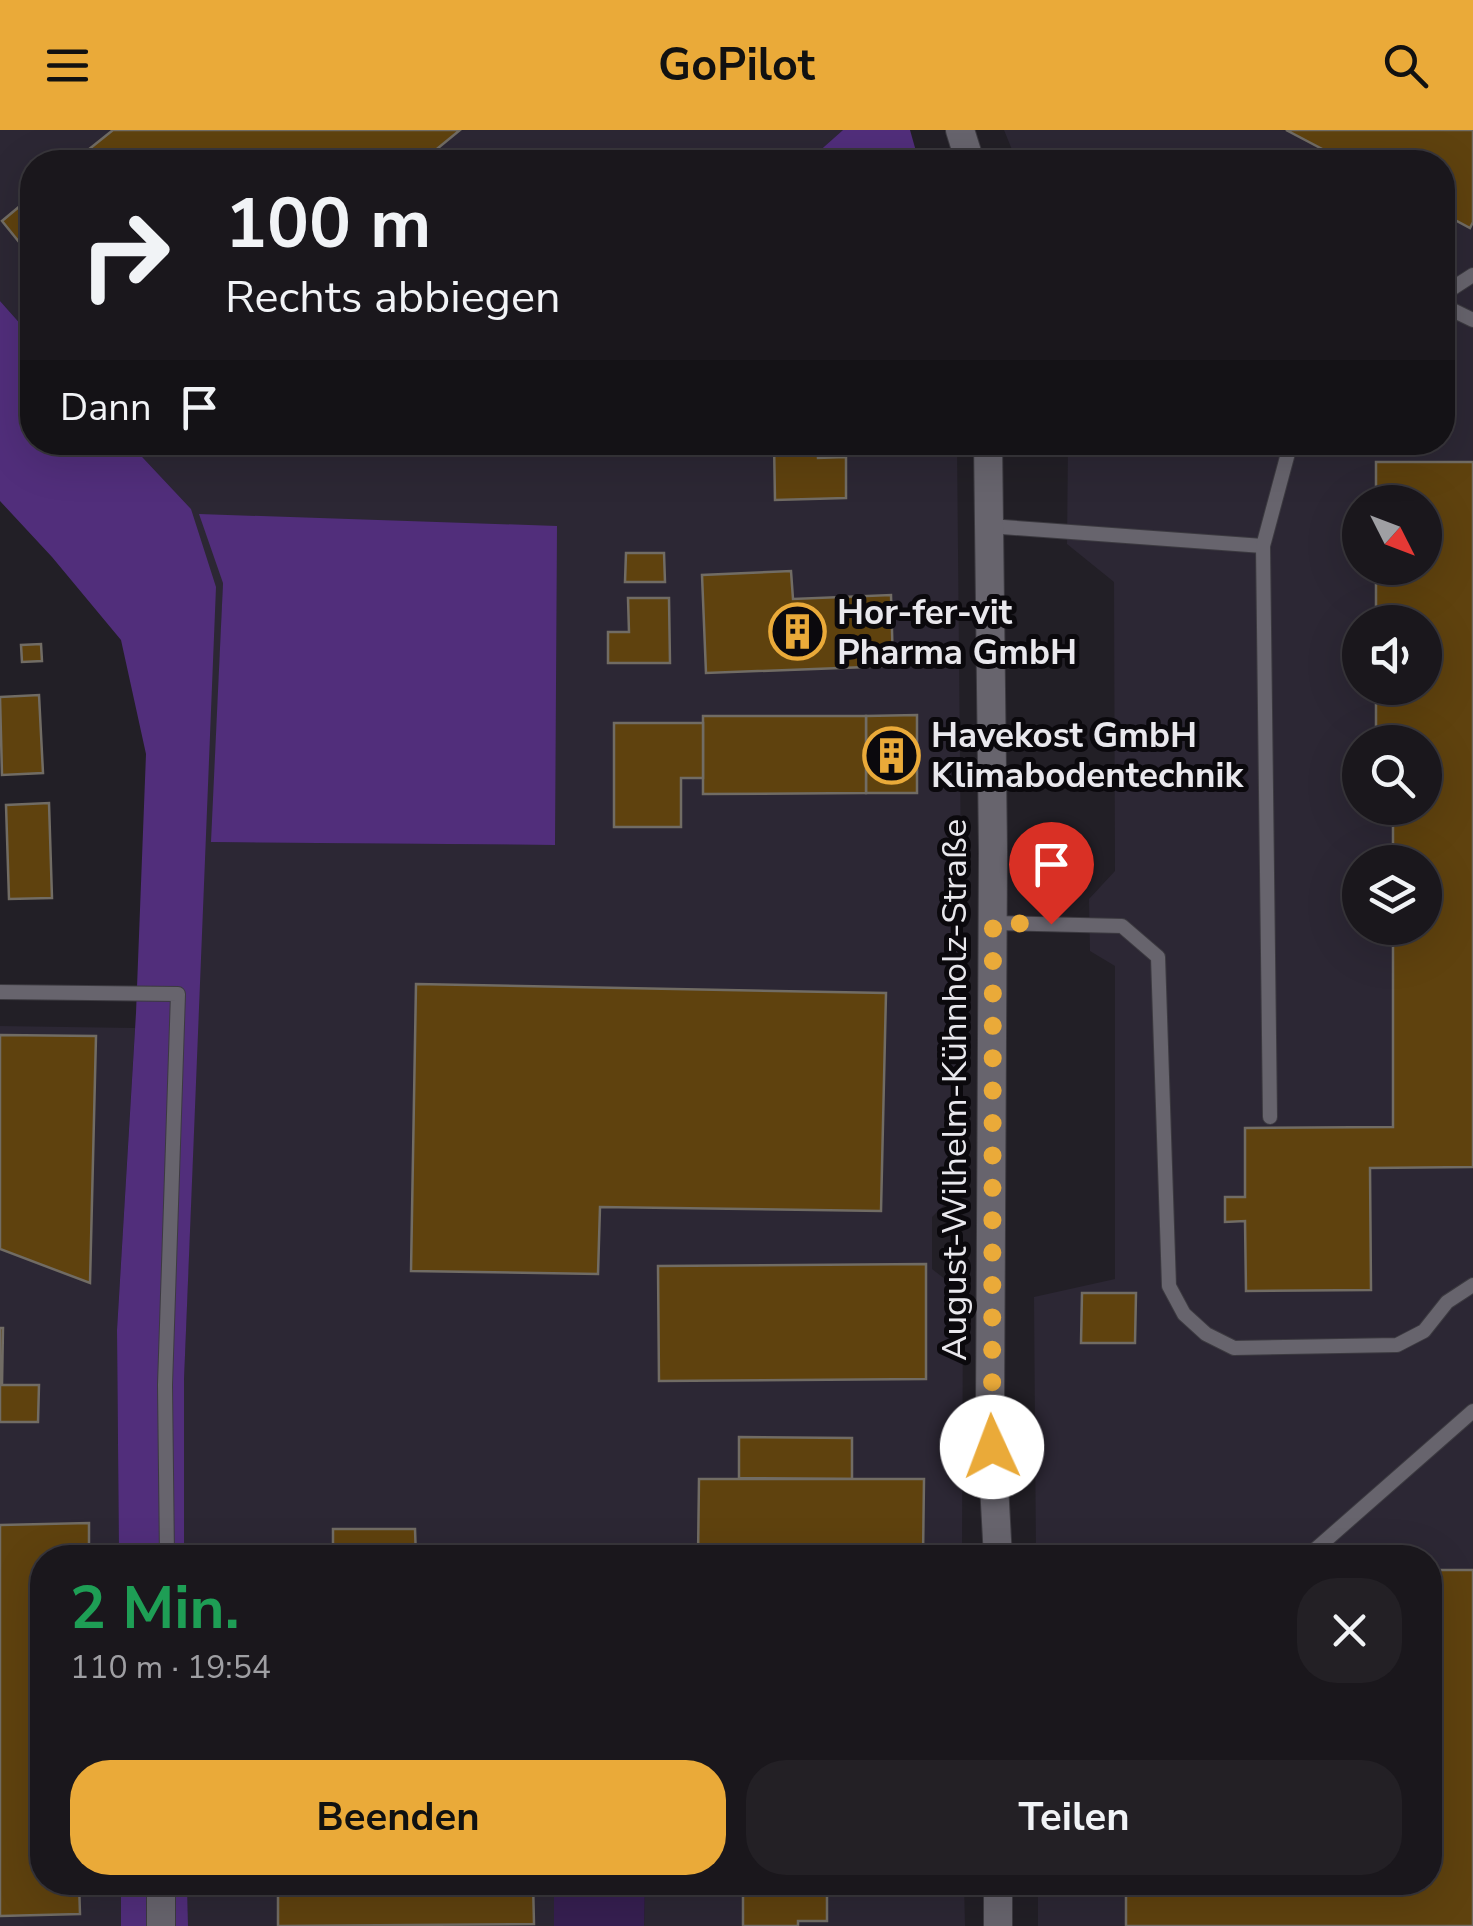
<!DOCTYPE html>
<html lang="de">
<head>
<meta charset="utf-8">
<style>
  body { margin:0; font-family:"Nunito Sans",sans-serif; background:#232025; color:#f1f3f6; height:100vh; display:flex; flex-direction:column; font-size:38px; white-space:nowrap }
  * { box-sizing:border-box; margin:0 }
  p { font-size:32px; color:#9f9fa3 }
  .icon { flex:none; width:55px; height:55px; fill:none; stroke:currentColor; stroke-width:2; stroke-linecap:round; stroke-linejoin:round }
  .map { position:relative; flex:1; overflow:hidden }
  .drawer { position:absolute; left:30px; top:1415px; width:1412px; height:350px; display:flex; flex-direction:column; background:#1a171c; border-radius:40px; box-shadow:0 10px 40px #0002,0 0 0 2px #38363b }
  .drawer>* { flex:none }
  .guide { position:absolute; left:20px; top:20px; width:1435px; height:305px; border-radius:40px; box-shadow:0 10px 40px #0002,0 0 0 2px #38363b; background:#1a171c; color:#f1f3f6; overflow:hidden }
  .needle { width:65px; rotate:132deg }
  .tools { position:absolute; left:1342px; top:355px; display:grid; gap:20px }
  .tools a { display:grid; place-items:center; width:100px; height:100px; border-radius:50%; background:#1a171c; box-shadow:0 10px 40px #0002,0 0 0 2px #38363b; font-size:50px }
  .pin { position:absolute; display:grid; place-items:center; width:85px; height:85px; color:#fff; margin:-102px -42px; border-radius:50% 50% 50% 0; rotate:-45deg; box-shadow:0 0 10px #0007 }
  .pin .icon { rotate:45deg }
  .me { position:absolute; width:110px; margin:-55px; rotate:358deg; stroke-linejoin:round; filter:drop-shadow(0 0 8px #0008) }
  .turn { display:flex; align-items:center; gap:35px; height:210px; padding:0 40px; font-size:45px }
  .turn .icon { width:130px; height:130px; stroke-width:2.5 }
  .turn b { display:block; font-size:70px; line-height:85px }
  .then { display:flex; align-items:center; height:95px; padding:0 40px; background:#0003; gap:20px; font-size:38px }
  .round { display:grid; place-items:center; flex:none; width:105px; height:105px; border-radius:40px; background:#232025 }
  .overview { display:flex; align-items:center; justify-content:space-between; height:170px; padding:0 40px }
  h1 { font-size:60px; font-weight:700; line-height:75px; color:#1e9e55 }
  .cta { display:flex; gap:20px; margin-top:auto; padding:20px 40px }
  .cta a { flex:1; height:115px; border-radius:40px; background:#eaaa39; color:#111; font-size:40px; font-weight:700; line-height:115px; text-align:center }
  .cta a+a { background:#232025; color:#f1f3f6 }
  header { display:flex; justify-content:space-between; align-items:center; height:130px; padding:0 40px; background:#eaaa39; color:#111; font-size:45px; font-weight:700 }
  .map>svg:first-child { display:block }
  .built { fill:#2c2734; fill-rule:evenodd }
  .green { fill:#361f51 }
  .forest { fill:#512e7b }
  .building { fill:#5f420e; stroke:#716c64; stroke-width:2.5 }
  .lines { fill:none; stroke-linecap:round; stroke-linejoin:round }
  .lane-casing { stroke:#3c3a40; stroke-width:16 }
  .street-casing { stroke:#3c3a40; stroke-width:30 }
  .lane { stroke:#67646d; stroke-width:14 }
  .street { stroke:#67646d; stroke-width:28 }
  .route { stroke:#eaaa39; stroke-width:18; stroke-dasharray:0 32.4 }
  .labels { text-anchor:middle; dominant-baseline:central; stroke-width:10; stroke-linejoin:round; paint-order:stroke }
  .poi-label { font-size:35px; font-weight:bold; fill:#e9e8ed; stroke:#0b090d; text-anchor:start }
  .street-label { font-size:35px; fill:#e9e8ed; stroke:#0b090d }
</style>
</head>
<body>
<header><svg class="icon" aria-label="menu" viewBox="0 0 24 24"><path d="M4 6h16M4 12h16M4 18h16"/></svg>GoPilot<svg class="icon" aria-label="search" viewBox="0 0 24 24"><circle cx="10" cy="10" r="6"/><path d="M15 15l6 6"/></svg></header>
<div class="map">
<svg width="1473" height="1796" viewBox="0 0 1473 1796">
  <rect width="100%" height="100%" fill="#221f26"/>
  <g class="built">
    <polygon points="0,0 843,0 807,32 32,32 32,207 0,171"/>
    <path d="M 1004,0 L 1473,0 L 1473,1796 L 1038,1796 L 1038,1753 L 1430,1752 L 1430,1428 L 1036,1427 L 1034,1167 L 1115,1149 L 1115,836 L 1090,821 L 1089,769 L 1115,741 L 1114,452 L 1067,414 L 1068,313 L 1442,312 L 1442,32 L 1017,32 ZM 1360,372 L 1425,372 L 1425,438 L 1360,438 ZM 1360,492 L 1425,492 L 1425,558 L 1360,558 ZM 1360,612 L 1425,612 L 1425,678 L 1360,678 ZM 1360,732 L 1425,732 L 1425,798 L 1360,798 Z"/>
    <path d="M 129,313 L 957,313 L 964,1055 L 932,1087 L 932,1139 L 963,1163 L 962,1427 L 184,1427 L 184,1250 L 204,719 L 191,379 ZM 223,453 L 555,715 L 212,712 Z"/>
    <polygon points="0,896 135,898 117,1200 119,1427 42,1428 42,1752 121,1753 121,1796 0,1796"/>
    <polygon points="187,1753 554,1753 554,1796 188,1796"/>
    <polygon points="645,1753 964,1753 965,1796 644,1796"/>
  </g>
  <polygon class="green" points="554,1753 645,1753 644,1796 554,1796"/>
  <g class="forest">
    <polygon points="843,0 910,0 919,32 807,32"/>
    <polygon points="0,171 32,207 32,312 129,313 191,379 216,457 184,1250 184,1427 119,1427 117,1200 136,883 146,624 121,510 52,427 0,371"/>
    <polygon points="199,384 557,396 555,715 211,712 223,453"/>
    <polygon points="121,1753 187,1753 188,1796 121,1796"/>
  </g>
  <g class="building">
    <polygon points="113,0 460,0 421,32 73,32"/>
    <polygon points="1286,0 1473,0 1473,92 1470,98 1442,83 1442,32 1347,32"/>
    <polygon points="32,66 32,128 2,91"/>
    <polygon points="774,312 817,312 818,328 846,327 846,368 775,370"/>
    <polygon points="1376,332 1473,332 1473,1037 1370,1038 1371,1160 1246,1161 1245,1091 1225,1092 1225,1067 1245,1067 1245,998 1393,997 1393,798 1425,798 1425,732 1393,732 1393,678 1425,678 1425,612 1376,612 1376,558 1425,558 1425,492 1376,492 1376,438 1425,438 1425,372 1376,372"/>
    <polygon points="626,423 664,423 665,452 625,452"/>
    <polygon points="791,441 793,469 891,465 893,536 706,543 702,445"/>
    <polygon points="628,468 669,468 670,533 608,533 608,502 629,502"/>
    <polygon points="41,514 42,531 22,532 21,515"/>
    <polygon points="39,565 43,643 2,645 0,567"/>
    <polygon points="917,585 917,663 866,663 866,586"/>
    <polygon points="703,586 866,586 866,663 703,664"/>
    <polygon points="614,593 703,593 703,648 681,648 681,697 614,697"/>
    <polygon points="49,673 52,768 9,769 6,675"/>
    <polygon points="416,854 886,863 881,1081 600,1077 598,1144 411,1141"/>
    <polygon points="0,905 96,906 90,1153 0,1119"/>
    <polygon points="926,1134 926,1249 659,1251 658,1136"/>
    <polygon points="1082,1163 1136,1163 1135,1213 1081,1213"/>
    <polygon points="0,1198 3,1198 2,1255 39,1255 38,1292 0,1292"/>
    <polygon points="739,1307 852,1308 852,1349 739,1348"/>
    <polygon points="699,1349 924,1349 923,1428 698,1428"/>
    <polygon points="89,1393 89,1428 42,1428 42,1752 79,1752 80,1784 0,1786 0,1395"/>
    <polygon points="333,1399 415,1399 416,1428 333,1428"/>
    <polygon points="1430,1440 1473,1440 1473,1796 1126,1796 1126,1752 1430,1752"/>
    <polygon points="278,1752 533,1752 534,1794 278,1796"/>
    <polygon points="743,1752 827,1752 827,1791 798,1791 798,1796 743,1796"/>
  </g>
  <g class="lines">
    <defs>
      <g id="lane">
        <polyline points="1442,165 1473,145"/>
        <polyline points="1442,175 1473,190"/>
        <polyline points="989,396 1263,416"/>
        <polyline points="993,793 1122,796 1158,827 1169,1156 1184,1184 1206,1204 1234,1218 1397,1215 1424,1201 1447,1172 1473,1155"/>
        <polyline points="0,862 178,864 165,1255 167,1428"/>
        <polyline points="1270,987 1263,416 1291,312"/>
        <polyline points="1166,1428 1309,1425 1473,1281"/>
      </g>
      <g id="street">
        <polyline points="960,0 970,32"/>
        <polyline points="988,312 993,722 990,1281 998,1428"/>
        <polyline points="161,1796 161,1752"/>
        <polyline points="998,1796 998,1752"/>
      </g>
    </defs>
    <use href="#lane" class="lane-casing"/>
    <use href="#street" class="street-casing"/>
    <use href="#lane" class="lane"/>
    <use href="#street" class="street"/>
  </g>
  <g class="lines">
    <polyline class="route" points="992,1317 993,793 1051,794"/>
  </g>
  <defs>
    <symbol id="building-ring" viewBox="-11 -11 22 22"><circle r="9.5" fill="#0b090d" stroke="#eaaa39" stroke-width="1.5"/><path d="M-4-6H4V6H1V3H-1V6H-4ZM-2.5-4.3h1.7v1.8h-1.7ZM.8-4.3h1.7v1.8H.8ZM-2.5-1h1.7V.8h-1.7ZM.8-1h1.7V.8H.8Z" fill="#eaaa39"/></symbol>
  </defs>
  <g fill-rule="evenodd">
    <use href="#building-ring" x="766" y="470" width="63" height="63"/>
    <use href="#building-ring" x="860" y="594" width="63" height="63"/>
  </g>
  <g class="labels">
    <g class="poi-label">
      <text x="837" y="482">Hor-fer-vit<tspan x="837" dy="40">Pharma GmbH</tspan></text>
      <text x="931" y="605">Havekost GmbH<tspan x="931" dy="40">Klimabodentechnik</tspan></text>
    </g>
    <g class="street-label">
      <text transform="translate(954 960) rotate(-90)">August-Wilhelm-Kühnholz-Straße</text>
    </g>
  </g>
</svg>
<div class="tools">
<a><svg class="needle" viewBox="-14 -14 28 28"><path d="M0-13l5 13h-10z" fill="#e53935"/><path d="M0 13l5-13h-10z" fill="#9f9fa3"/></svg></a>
<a><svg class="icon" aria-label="sound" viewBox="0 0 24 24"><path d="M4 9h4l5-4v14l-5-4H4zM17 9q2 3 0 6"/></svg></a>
<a><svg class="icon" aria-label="search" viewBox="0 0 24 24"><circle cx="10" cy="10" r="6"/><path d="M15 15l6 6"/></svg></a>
<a><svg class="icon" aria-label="layers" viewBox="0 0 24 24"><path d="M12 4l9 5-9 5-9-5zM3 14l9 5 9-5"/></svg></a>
</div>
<div class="pin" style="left:1051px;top:794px;background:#d93025"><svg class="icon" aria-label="arrive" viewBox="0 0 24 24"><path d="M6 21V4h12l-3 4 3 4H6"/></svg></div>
<svg class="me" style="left:992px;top:1317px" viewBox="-20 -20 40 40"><circle r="19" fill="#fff"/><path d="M0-13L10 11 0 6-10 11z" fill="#eaaa39"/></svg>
<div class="guide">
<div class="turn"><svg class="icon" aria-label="right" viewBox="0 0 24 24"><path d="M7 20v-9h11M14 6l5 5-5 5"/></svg><div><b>100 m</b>Rechts abbiegen</div></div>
<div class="then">Dann<svg class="icon" aria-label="arrive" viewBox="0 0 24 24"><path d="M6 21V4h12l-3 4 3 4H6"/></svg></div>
</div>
<section class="drawer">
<div class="overview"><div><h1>2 Min.</h1><p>110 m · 19:54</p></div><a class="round"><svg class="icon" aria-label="close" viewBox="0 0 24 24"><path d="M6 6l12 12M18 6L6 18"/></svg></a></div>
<div class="cta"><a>Beenden</a><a>Teilen</a></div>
</section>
</div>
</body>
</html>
